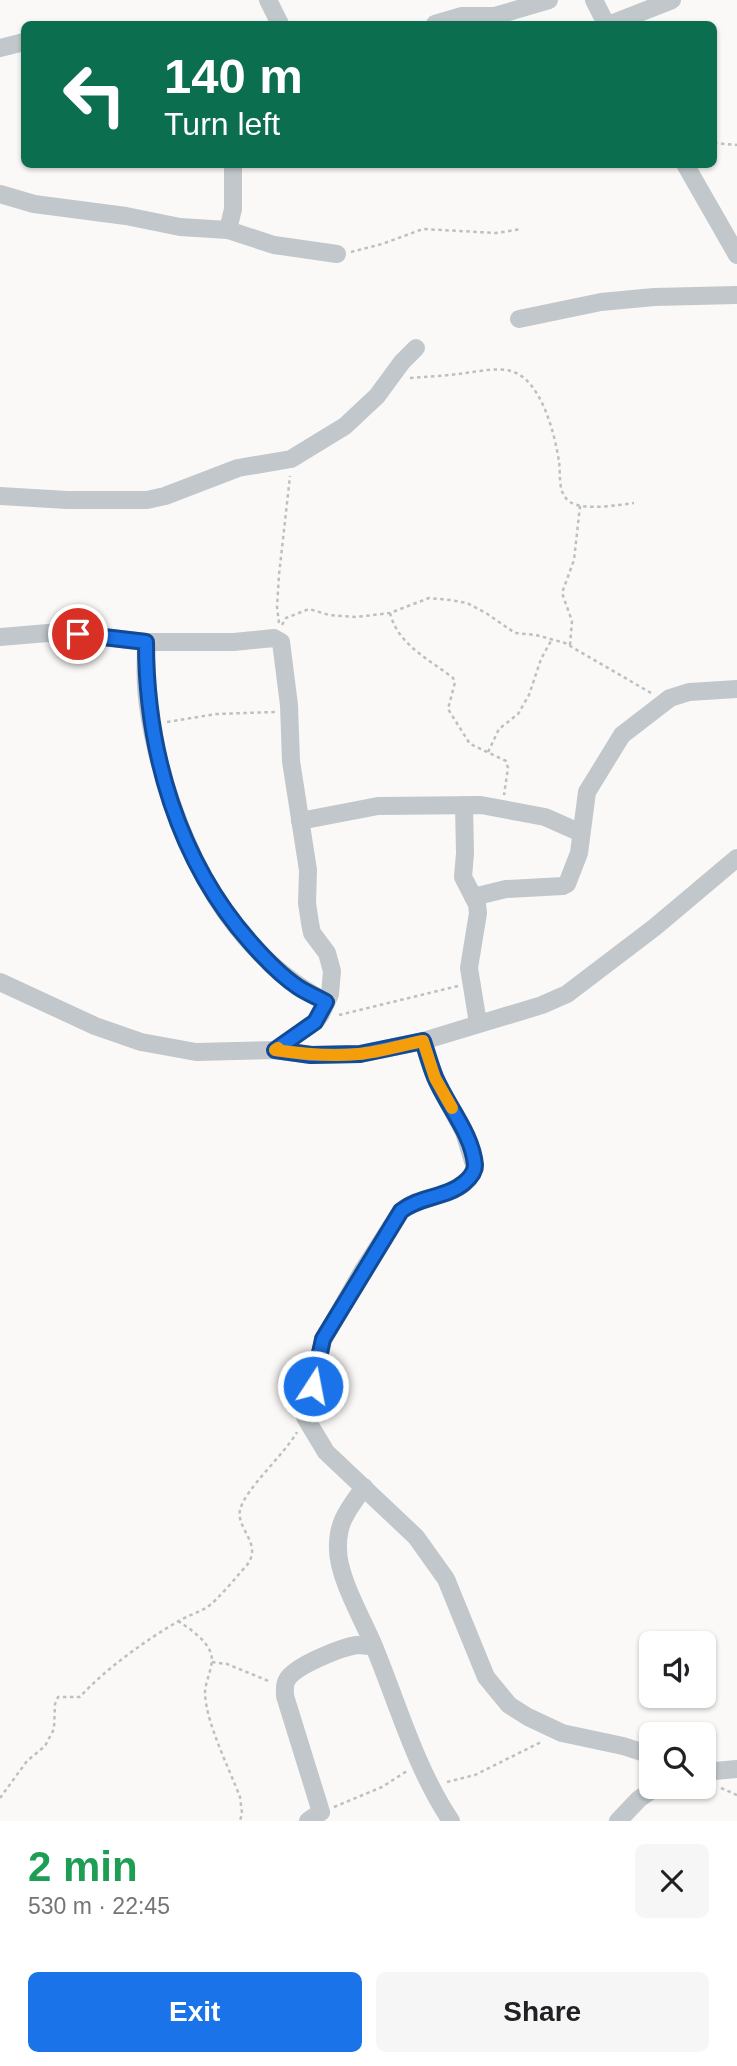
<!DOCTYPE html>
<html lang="en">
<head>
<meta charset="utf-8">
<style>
  body { margin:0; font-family:Helvetica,sans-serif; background:#f6f6f6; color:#202124; height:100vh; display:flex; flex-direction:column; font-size:26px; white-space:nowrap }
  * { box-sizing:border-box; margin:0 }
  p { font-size:23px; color:#757577 }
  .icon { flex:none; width:38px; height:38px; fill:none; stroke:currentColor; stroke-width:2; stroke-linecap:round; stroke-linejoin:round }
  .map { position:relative; height:1821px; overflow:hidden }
  .drawer { display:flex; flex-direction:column; background:#fff; flex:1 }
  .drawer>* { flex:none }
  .banner { position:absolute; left:21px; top:21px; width:696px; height:147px; border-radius:10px; box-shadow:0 2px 5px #0004; background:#0b6e4f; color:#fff; overflow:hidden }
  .tools { position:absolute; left:639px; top:1631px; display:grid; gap:14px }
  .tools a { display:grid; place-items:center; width:77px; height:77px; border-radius:10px; background:#fff; box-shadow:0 2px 5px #0004; font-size:35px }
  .pin { position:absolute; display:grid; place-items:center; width:60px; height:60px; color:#fff; margin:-30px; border:4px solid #fff; border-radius:50%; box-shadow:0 2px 7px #0007 }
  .me { position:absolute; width:77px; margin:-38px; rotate:11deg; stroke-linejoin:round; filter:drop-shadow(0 0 5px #0008) }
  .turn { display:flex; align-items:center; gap:24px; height:147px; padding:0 28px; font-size:32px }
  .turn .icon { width:91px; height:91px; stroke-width:2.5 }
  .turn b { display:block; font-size:49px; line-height:60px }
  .round { display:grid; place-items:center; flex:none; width:74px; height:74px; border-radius:10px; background:#f6f6f6 }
  .overview { display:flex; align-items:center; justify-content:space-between; height:119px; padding:0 28px }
  h1 { font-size:42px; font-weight:600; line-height:52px; color:#1e9e55 }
  .action { display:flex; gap:14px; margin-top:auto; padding:14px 28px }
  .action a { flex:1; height:80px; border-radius:10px; background:#1a73e8; color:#fff; font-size:28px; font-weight:600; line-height:80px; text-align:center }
  .action a+a { background:#f6f6f6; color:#202124 }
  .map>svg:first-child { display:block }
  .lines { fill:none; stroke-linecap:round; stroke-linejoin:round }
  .path { stroke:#bbc0c2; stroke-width:2.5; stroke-dasharray:3.5 3.5; stroke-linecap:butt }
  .minor { stroke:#c1c7ca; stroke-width:18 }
  .route-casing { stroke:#114b97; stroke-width:18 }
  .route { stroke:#1a73e8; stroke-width:12 }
  .slow { stroke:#f59e0b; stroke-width:12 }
</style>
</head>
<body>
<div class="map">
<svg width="737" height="1821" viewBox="0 0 737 1821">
  <rect width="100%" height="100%" fill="#faf9f7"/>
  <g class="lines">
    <g class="path">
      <polyline points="714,143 737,145"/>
      <polyline points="351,252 382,244 423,229 496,233 522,229"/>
      <path d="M 410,378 C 426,377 442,376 458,374 C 475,372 495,367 511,371 C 541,379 555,434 559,462 C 561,475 557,493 570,502 C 584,511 618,505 634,503"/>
      <path d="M 390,613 C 398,645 429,659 453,678 L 455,682 L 448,709 L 470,744 L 506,761 L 508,768 L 504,795"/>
      <polyline points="279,623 277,607 279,575 290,476"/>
      <polyline points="282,625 286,618 309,609 329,615 356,617 390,613 429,598 450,600 467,603 486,613 515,633 536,635 565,643 651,693"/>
      <polyline points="570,645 572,621 562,593 574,560 580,506"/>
      <polyline points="167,722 216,714 275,712"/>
      <polyline points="488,752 499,729 518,714 529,695 541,659 552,639"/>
      <polyline points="339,1015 458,986"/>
      <path d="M 178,1621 C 190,1629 204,1638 210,1651 C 216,1663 205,1680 205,1693 C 206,1723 229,1768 240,1797 L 242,1813 L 240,1821"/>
      <polyline points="212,1662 227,1664 271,1682"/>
      <polyline points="447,1782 475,1775 543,1741"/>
      <polyline points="721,1788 737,1795"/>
      <path d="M 0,1798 L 27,1761 L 45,1746 L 54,1729 L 55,1704 L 58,1697 L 80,1697 C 104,1670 146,1640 177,1622 C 187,1616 197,1613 206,1608 C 218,1600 237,1576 247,1565 C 263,1544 236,1529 240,1510 C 245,1489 284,1455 297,1432"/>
      <polyline points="334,1807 382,1787 407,1771"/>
    </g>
    <g class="minor">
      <polyline points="268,0 280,24"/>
      <polyline points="594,0 606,24"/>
      <polyline points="435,24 462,16 495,16 549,0"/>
      <polyline points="611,24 672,0"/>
      <polyline points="0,48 24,42"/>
      <polyline points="685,164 737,255"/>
      <polyline points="0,194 34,204 126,216 180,227 228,230 274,245 337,254"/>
      <polyline points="228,230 233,209 233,164"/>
      <polyline points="519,319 601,302 654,297 737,295"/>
      <polyline points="0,496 67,500 147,500 165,496 238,468 291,459 345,426 377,396 402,362 416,348"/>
      <polyline points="0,637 60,632 146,642 234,642 274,638 281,642 289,705 291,761 308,870 307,903 310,923 312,933 327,953 332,971 330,994 321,1014 315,1022 275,1050"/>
      <path d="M 146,642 C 146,656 145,671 146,685 C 148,722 158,760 169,795 C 198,882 243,958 326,1002"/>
      <polyline points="464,805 465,853 463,877 477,904 478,913 469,968 478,1023"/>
      <polyline points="300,821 378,806 481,805 545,817 581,833"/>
      <polyline points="473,897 506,889 563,886 567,884 579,853 587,792 622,735 670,698 689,692 737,689"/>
      <polyline points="0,982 95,1026 141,1042 196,1052 275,1050 311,1055 360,1054 423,1041 542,1005 567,994 655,927 737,858"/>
      <path d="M 423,1041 L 435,1078 L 464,1132 L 475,1168 C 464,1199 423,1193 401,1211 L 363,1270 L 323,1340 L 305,1417 L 326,1452 L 416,1537 L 446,1579 L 486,1677 L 509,1705 L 528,1717 L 562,1733 L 623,1746 L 651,1755"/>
      <path d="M 364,1487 C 349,1509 337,1521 338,1549 C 338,1577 362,1618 373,1644 C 398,1704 415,1767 451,1821"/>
      <polyline points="704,1772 737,1769"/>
      <path d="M 308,1821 L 321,1812 L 285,1696 C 285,1690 284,1685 287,1680 C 294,1666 342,1647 357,1645 C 363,1645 369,1646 374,1647"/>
      <polyline points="618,1821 639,1799 656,1787"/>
    </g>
  </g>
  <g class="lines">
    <defs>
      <path id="route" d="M 78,634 L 146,642 C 146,751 178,861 251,943 C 265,959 280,975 298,987 C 307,993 317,997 326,1002 L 315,1022 L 275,1050 L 311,1055 L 360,1054 L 423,1041 C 427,1053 430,1065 435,1077 C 447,1106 472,1133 475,1165 C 475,1172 470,1178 464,1183 C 446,1198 420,1196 401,1211 L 323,1339 L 313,1386"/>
    </defs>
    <use href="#route" class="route-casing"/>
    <use href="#route" class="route"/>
    <path class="slow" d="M 278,1048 L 275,1050 C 302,1054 330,1057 358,1054 C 380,1052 402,1045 423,1041 L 435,1078 L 452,1108"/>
  </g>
</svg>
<div class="tools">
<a><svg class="icon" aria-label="sound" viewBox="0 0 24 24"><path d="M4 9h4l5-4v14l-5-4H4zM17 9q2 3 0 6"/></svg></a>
<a><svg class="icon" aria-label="search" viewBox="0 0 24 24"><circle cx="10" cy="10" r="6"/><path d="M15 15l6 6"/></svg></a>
</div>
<div class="pin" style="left:78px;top:634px;background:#d93025"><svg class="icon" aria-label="arrive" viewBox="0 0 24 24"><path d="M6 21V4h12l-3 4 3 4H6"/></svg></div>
<svg class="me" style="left:313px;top:1386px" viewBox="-20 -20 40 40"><circle r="17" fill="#1a73e8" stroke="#fff" stroke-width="3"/><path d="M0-11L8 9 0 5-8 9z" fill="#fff"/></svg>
<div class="banner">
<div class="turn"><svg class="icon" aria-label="left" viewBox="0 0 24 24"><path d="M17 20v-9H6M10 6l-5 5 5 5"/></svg><div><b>140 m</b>Turn left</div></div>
</div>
</div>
<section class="drawer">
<div class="overview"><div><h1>2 min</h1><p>530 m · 22:45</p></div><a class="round"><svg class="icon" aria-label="close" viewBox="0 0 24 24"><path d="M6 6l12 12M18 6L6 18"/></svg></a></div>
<div class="action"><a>Exit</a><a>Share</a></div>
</section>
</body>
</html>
